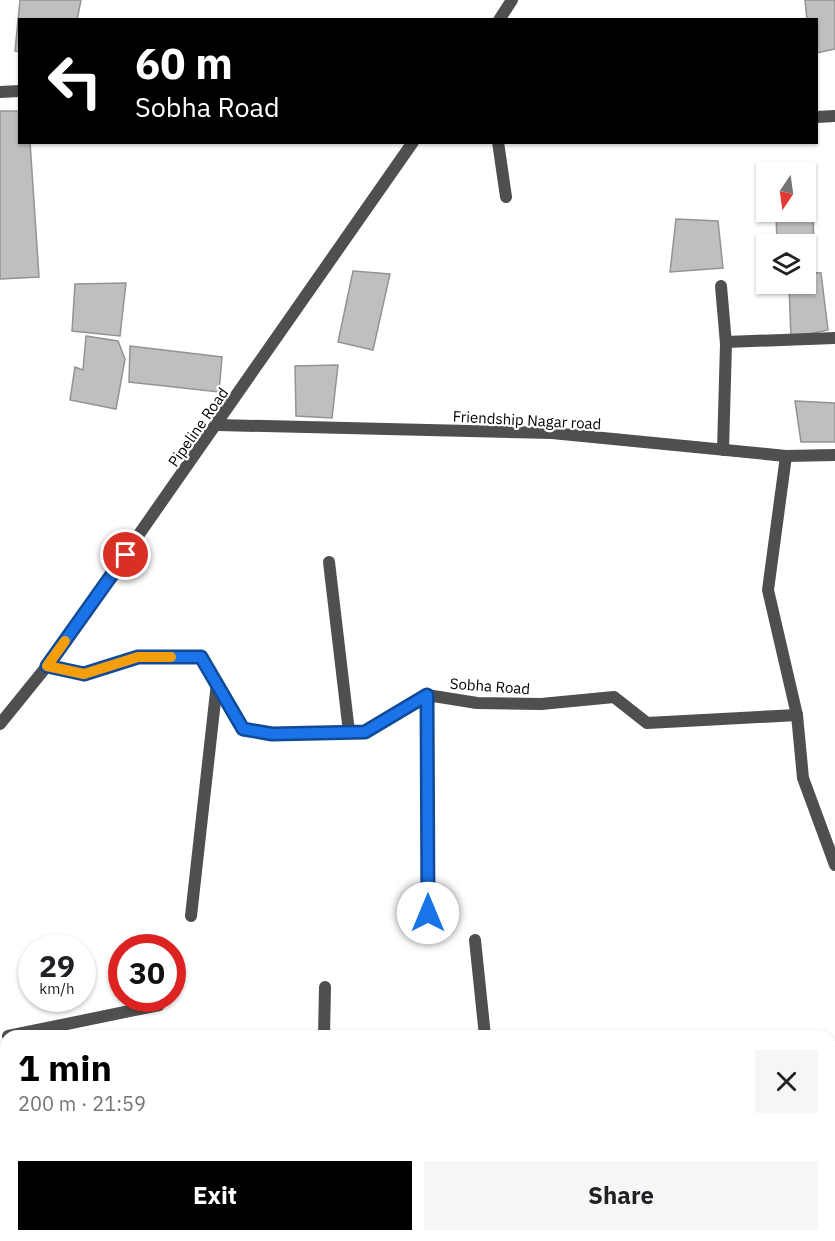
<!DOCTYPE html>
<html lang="en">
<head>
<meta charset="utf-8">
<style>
  body { margin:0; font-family:"IBM Plex Sans",sans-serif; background:#f6f6f6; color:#202124; height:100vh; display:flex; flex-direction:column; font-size:22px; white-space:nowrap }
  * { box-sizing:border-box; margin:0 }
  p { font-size:20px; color:#757577 }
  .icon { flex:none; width:33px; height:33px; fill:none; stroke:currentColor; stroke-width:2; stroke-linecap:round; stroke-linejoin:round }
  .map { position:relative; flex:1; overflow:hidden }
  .side { position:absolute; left:0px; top:1030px; width:836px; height:212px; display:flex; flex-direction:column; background:#fff; border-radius:18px 18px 0 0; box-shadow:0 2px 4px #0004 }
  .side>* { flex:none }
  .banner { position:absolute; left:18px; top:18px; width:800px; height:126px; border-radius:0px; box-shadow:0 2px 4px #0004; background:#000; color:#fff; overflow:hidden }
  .needle { width:39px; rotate:193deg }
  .buttons { position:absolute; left:756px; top:162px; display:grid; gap:12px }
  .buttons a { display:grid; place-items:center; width:60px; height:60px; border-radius:0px; background:#fff; box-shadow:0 2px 4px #0004; font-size:30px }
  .speed { position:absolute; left:18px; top:934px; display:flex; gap:12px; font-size:30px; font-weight:700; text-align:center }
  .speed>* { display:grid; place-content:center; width:78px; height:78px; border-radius:50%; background:#fff; box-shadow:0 2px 4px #0004; line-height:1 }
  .speed small { font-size:15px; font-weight:400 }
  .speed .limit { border:9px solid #d22; background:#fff; color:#111 }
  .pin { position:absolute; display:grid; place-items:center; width:51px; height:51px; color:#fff; margin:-26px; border:3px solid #fff; border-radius:50%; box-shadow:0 2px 6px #0007 }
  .me { position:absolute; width:66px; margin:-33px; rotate:0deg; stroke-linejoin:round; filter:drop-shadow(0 0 4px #0008) }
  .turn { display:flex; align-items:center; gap:21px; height:126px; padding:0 18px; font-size:27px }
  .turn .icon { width:78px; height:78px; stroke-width:2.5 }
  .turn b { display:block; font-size:42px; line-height:51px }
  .round { display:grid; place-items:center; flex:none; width:63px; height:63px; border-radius:0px; background:#f6f6f6 }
  .overview { display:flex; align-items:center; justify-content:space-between; height:102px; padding:0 18px }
  h1 { font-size:36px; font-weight:700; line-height:45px; color:#000 }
  .action { display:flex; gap:12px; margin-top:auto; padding:12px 18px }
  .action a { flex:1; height:69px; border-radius:0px; background:#000; color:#fff; font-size:24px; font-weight:700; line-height:69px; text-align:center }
  .action a+a { background:#f6f6f6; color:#202124 }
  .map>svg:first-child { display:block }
  .building { fill:#bfbfbf; stroke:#939393; stroke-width:1.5 }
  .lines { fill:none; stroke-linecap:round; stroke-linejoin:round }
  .service { stroke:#4f4f4f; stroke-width:12 }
  .minor { stroke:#4f4f4f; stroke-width:12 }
  .tertiary { stroke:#4f4f4f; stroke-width:12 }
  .route-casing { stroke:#114b97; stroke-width:15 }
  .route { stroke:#1a73e8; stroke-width:10 }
  .slow { stroke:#f59e0b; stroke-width:10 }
  .labels { text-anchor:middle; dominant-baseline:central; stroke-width:4.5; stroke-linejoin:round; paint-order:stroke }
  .street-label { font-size:15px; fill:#000; stroke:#fff }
</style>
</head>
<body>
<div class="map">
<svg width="835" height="1241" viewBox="0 0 835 1241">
  <rect width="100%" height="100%" fill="#fff"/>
  <g class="building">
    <polygon points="20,0 81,0 77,20 20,20 20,52 15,51"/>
    <polygon points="805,0 835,0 835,49 816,53 816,20 807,20"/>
    <polygon points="0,111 20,111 20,142 30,142 39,277 0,279"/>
    <polygon points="813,208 814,262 806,261 806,244 777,244 776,212 806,212 806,209"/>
    <polygon points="676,219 718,221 723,268 670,272"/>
    <polygon points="353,271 390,274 373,350 338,342"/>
    <polygon points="806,272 821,273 828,330 791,338 789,284 806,284"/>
    <polygon points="126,283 120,336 72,331 75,284"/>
    <polygon points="86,336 118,341 125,359 116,409 70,400 75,367 83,370"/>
    <polygon points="130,346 222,357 219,392 129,382"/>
    <polygon points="338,365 332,418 296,416 295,366"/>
    <polygon points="795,401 835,403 835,442 801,442"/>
    <rect x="428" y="1236" width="88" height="5"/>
    <polygon points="561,1236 645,1236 647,1241 562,1241"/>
    <polygon points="664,1236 737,1236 738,1241 665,1241"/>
  </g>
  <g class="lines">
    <g class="service">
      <polyline points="329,562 349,732"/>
      <polyline points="475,940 485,1036"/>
      <polyline points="526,1236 528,1241"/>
    </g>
    <g class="minor">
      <polyline points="0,92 20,91"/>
      <polyline points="816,117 835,116"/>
      <polyline points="498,142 506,197"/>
      <polyline points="721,286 726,344 723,450"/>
      <polyline points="726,342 835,338"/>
      <polyline points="218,425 552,433 786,456 835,455"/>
      <polyline points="786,456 768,590 797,715 803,778 835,865"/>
      <polyline points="47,666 84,673 138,657 201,657 243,729 272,734 365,732 427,695 477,703 541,704 614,697 647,723 797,715"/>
      <polyline points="427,695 428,913"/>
      <polyline points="191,916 217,683"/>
      <polyline points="8,1036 159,1005"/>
      <polyline points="324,1036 325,987"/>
      <polyline points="830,1200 835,1196"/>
      <polyline points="321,1241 321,1236"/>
      <polyline points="780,1241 786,1236"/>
    </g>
    <g class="tertiary">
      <polyline points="499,20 512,0"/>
      <polyline points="0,724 47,666 413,142"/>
    </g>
  </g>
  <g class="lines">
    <defs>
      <polyline id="route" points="126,555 47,666 84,674 138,657 201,657 243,729 272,734 365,732 427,695 428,913"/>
    </defs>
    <use href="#route" class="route-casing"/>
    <use href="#route" class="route"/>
    <polyline class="slow" points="65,641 47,666 84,674 138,657 171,657"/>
  </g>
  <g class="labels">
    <g class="street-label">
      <text transform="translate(527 420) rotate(3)">Friendship Nagar road</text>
      <text transform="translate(198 427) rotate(-55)">Pipeline Road</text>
      <text transform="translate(490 686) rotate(4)">Sobha Road</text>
    </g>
  </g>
</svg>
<div class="buttons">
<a><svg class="needle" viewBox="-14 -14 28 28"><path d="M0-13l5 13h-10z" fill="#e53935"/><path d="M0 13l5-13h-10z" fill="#757577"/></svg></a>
<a><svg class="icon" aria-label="layers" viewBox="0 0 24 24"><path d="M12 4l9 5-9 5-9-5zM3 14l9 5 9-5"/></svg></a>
</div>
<div class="speed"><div>29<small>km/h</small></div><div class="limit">30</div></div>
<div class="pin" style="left:126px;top:555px;background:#d93025"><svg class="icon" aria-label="arrive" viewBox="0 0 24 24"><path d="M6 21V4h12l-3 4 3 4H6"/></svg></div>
<svg class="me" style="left:428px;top:913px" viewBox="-20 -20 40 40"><circle r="19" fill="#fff"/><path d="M0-13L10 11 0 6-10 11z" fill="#1a73e8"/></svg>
<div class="banner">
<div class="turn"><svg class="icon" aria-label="left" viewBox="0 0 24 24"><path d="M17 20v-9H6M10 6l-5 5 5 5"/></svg><div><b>60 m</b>Sobha Road</div></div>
</div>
<section class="side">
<div class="overview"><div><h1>1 min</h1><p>200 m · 21:59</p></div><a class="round"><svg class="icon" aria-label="close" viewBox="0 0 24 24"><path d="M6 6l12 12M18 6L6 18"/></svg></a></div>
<div class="action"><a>Exit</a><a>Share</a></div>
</section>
</div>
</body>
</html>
